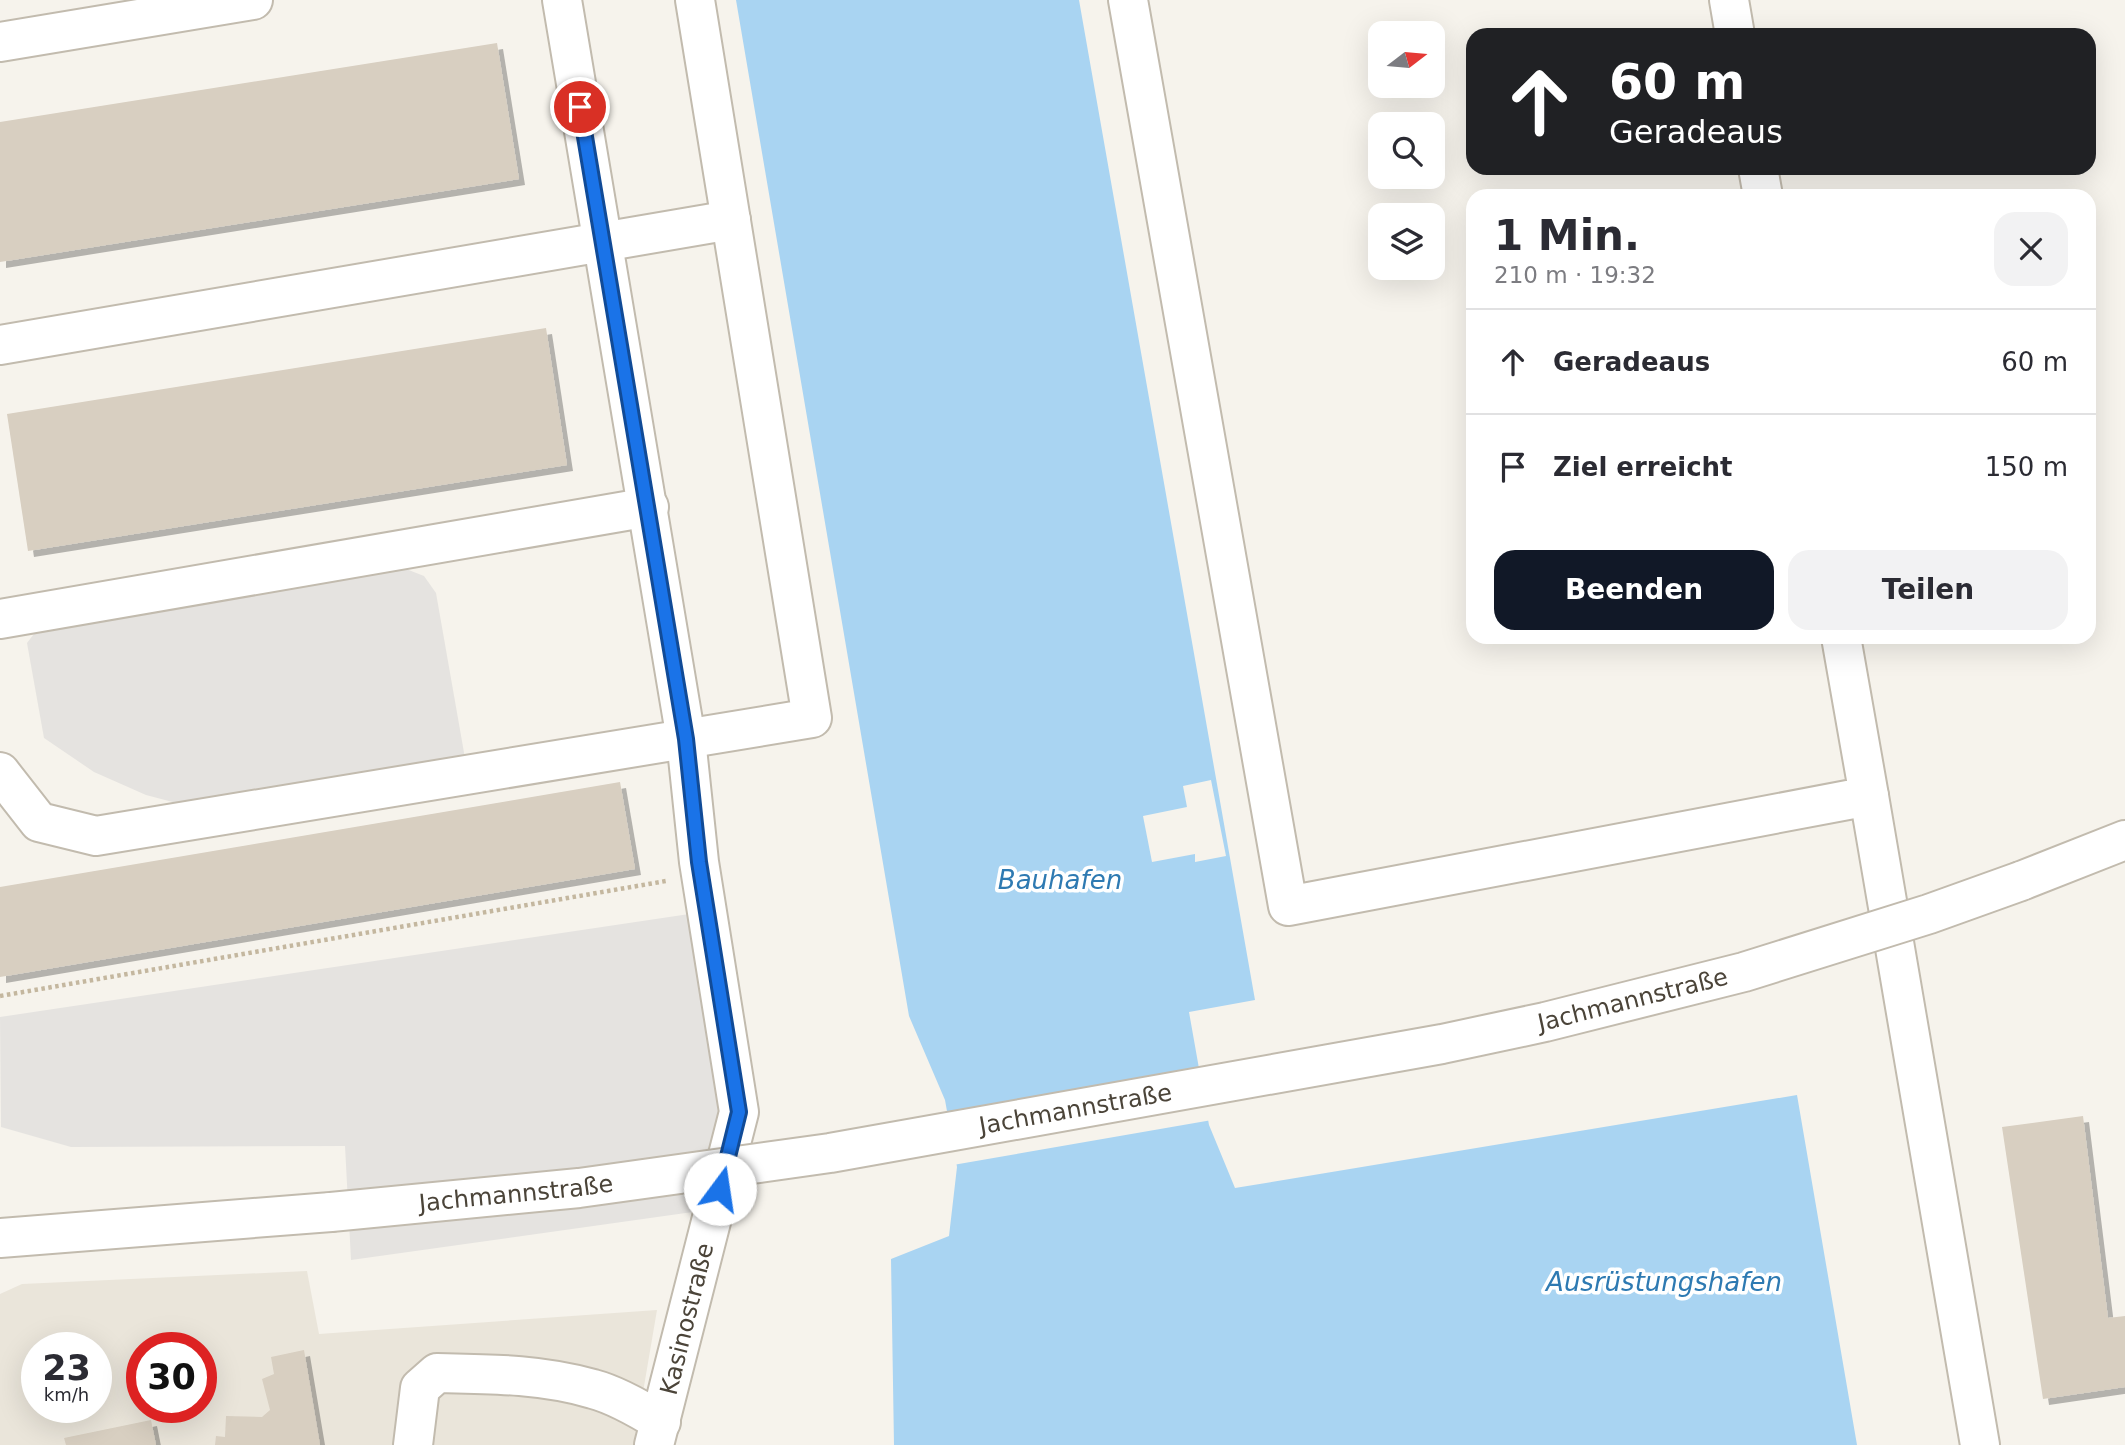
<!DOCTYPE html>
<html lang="de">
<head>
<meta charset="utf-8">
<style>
  body { margin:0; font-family:"DejaVu Sans",sans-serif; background:#f2f2f3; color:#2b2b33; height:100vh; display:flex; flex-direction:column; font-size:26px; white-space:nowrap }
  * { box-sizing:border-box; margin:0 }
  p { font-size:23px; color:#7c7c81 }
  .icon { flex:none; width:38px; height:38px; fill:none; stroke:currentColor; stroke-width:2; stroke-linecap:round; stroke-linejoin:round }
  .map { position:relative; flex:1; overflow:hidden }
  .drawer { position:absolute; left:1466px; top:189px; width:630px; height:455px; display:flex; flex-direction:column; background:#fff; border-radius:21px; box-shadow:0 7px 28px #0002 }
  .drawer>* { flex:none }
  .guide { position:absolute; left:1466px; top:28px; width:630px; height:147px; border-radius:21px; box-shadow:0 7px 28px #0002; background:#202124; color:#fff; overflow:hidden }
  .needle { width:46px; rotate:74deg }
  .controls { position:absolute; left:1368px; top:21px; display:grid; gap:14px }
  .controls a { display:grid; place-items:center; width:77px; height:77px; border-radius:14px; background:#fff; box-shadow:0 7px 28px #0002; font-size:35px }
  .speed { position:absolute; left:21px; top:1332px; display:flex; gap:14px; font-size:35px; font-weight:700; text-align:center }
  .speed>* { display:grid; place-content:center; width:91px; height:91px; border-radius:50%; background:#fff; box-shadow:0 7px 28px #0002; line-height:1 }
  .speed small { font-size:18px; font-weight:400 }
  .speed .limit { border:10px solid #d22; background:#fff; color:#111 }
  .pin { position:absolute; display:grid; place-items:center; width:60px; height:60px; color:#fff; margin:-30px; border:4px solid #fff; border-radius:50%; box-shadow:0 2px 7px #0007 }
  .me { position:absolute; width:77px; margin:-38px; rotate:14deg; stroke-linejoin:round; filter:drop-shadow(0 0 5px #0008) }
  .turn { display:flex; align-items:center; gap:24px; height:147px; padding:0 28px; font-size:32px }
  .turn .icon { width:91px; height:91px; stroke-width:2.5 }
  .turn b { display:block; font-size:49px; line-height:60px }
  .round { display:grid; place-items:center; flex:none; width:74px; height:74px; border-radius:21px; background:#f2f2f3 }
  .head { display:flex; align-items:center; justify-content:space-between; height:119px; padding:0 28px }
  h1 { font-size:42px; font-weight:800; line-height:52px }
  .button { display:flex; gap:14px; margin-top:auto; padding:14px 28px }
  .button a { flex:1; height:80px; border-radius:21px; background:#111827; color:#fff; font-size:28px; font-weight:800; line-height:80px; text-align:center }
  .button a+a { background:#f2f2f3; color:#2b2b33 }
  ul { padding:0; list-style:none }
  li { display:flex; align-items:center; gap:21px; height:105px; padding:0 28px; border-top:2px solid #e1e1e2 }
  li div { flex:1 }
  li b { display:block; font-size:26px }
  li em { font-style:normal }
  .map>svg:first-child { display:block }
  .residential { fill:#eae5da; fill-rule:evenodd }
  .parking { fill:#e5e3e0 }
  .water { fill:#a9d4f2 }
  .pier { fill:#f6f3ec }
  .building { fill:#d8cfc1; filter:url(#shadow) }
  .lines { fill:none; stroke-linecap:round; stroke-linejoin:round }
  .minor-casing { stroke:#c2bbae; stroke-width:42 }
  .path { stroke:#c4b79f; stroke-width:4.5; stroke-dasharray:3.5 3.5; stroke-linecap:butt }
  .minor { stroke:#fff; stroke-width:38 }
  .minor-bridge-casing { stroke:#c2bbae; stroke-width:42; stroke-linecap:butt }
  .minor-bridge { stroke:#fff; stroke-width:38 }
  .route-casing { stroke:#114b97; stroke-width:18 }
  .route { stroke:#1a73e8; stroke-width:12 }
  .labels { text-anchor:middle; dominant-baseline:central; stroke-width:7; stroke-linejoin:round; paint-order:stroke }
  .street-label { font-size:24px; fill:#4b4439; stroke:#fff }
  .water-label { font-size:26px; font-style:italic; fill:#2e7ab2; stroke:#fff }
</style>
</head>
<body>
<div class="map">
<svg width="2125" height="1445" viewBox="0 0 2125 1445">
  <defs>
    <filter id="shadow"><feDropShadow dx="6" dy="6" stdDeviation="0" flood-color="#0004"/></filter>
  </defs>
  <rect width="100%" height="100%" fill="#f6f3ec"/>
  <path class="residential" d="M 307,1271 L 319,1334 L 657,1310 L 634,1445 L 0,1445 L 0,1294 L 22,1284 ZM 37,1348 L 96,1348 L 96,1407 L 37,1407 ZM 142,1348 L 201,1348 L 201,1407 L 142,1407 Z"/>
  <g class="parking">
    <polygon points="401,567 424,576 436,593 466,764 184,805 146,795 94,772 44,738 27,643 40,626"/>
    <polygon points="696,913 729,1117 707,1210 351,1260 345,1146 71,1147 1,1127 0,1017"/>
  </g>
  <polygon class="water" points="736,0 1079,0 1255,1000 1189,1012 1209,1125 1235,1188 1797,1095 1857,1445 894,1445 891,1259 949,1236 957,1167 945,1100 909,1016"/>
  <g class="pier">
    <polygon points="1211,780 1226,856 1195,862 1195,854 1152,862 1143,816 1187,807 1183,786"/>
    <polygon points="1206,1087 1212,1120 953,1165 947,1133"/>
  </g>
  <g class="building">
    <polygon points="497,43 519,179 0,262 0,122"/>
    <polygon points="546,328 567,465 28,551 7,414"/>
    <polygon points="620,782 635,869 0,977 0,887"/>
    <polygon points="2083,1116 2108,1318 2125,1316 2125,1387 2043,1399 2002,1127"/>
    <polygon points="304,1350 320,1445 215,1445 216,1436 225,1437 226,1416 262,1417 270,1410 262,1379 274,1374 271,1357"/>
    <polygon points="151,1420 156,1445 66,1445 64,1438"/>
  </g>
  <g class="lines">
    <defs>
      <g id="minor">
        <polyline points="562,0 686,739 699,862 739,1112 654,1445"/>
        <polyline points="1128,0 1288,906 1869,796 1841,637"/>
        <polyline points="1729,0 1735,35"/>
        <polyline points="0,42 253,0"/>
        <polyline points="1758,168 1763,196"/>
        <polyline points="0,345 731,220"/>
        <polyline points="0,619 649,507"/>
        <polyline points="0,772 39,822 96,836 812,718 695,0"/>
        <polyline points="1869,796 1980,1445"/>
        <polyline points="2021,881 2125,840"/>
        <polyline points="0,1238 331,1212"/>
        <path d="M 413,1445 L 420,1388 L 437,1373 C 489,1374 542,1374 593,1389 C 616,1395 640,1409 661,1422"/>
      </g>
    </defs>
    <use href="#minor" class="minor-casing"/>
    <polyline class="path" points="0,996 666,881"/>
    <use href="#minor" class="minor"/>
    <defs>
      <g id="minor-bridge">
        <path id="s1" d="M 331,1212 L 579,1188 L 830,1153 L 1442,1044 L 1545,1022 L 1744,972 L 1929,914 L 2021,881"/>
      </g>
    </defs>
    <use href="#minor-bridge" class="minor-bridge-casing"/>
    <use href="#minor-bridge" class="minor-bridge"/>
  </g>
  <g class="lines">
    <defs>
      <polyline id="route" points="580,107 686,739 699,862 739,1112 720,1189"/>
    </defs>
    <use href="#route" class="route-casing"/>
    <use href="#route" class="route"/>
  </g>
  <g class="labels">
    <g class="street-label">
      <text stroke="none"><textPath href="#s1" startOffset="1320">Jachmannstraße</textPath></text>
      <text stroke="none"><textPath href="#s1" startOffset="752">Jachmannstraße</textPath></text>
      <text stroke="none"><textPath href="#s1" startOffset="186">Jachmannstraße</textPath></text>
      <text transform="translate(687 1319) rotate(-76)">Kasinostraße</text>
    </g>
    <g class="water-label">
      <text x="1060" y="880">Bauhafen</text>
      <text x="1664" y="1282">Ausrüstungshafen</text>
    </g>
  </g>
</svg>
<div class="controls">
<a><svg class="needle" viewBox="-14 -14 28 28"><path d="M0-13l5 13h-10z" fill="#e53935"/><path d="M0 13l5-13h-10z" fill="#7c7c81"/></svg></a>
<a><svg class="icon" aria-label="search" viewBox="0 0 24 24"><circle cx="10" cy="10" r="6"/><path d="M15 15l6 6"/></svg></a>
<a><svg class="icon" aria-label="layers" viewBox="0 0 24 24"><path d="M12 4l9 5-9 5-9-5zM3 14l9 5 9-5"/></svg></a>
</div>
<div class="speed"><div>23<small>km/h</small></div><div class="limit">30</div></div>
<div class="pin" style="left:580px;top:107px;background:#d93025"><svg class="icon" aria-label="arrive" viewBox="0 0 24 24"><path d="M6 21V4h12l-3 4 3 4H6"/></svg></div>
<svg class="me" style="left:720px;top:1189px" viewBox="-20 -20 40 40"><circle r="19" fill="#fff"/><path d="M0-13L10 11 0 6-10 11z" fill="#1a73e8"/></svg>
<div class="guide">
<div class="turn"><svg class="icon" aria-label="ahead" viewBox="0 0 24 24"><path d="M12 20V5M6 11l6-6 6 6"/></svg><div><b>60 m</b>Geradeaus</div></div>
</div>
<section class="drawer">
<div class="head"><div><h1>1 Min.</h1><p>210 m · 19:32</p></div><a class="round"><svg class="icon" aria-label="close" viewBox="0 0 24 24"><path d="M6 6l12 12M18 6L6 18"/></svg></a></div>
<ul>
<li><svg class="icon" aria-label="ahead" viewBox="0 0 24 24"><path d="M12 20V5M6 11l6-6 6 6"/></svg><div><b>Geradeaus</b></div><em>60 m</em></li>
<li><svg class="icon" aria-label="arrive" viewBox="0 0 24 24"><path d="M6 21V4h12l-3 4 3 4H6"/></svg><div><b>Ziel erreicht</b></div><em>150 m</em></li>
</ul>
<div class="button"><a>Beenden</a><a>Teilen</a></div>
</section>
</div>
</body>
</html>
